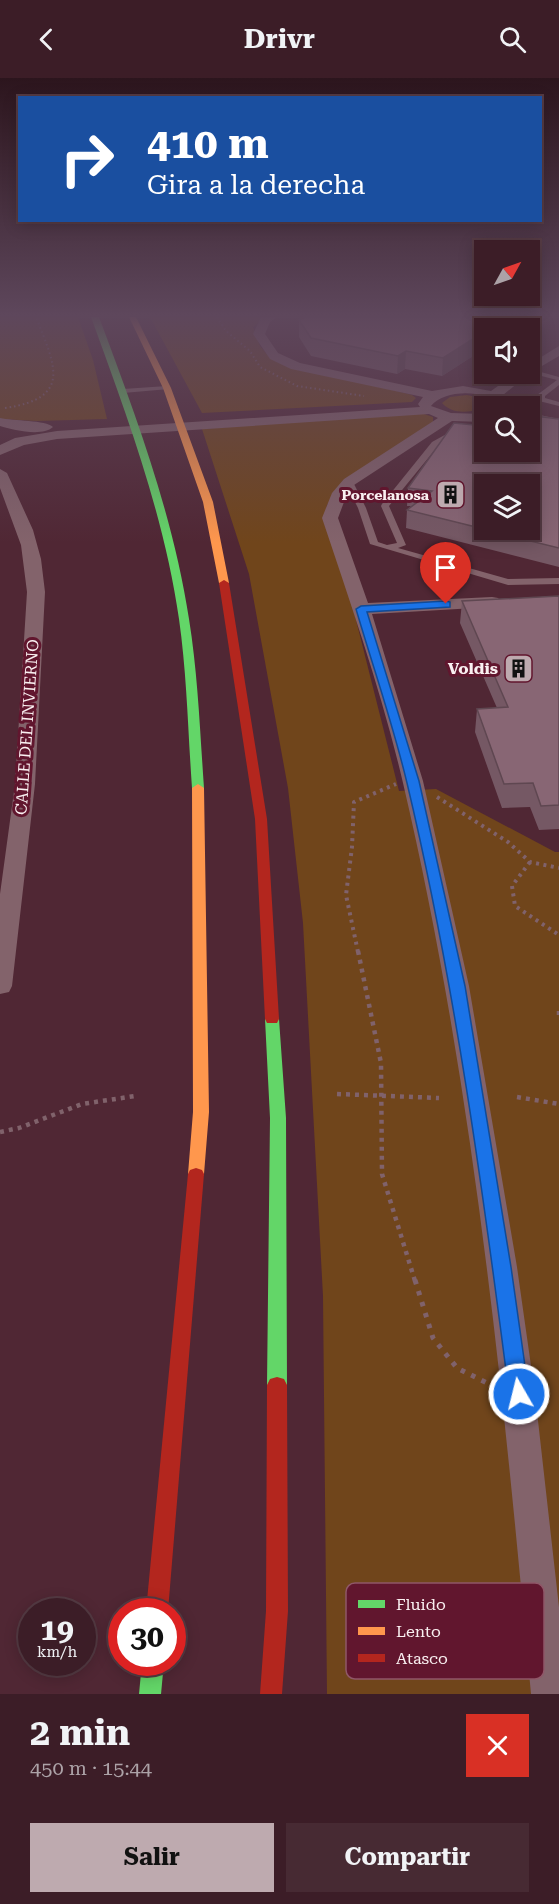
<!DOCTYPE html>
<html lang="es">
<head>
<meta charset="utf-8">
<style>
  body { margin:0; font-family:"Roboto Serif",serif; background:#472a33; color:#f1f3f6; height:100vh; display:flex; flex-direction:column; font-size:22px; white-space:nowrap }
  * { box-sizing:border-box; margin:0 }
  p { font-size:20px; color:#aca2a7 }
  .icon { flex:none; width:33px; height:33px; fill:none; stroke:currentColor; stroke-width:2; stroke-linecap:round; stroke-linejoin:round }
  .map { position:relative; height:1616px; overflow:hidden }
  .panel { display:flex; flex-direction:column; background:#3c1d27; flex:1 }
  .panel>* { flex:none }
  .guide { position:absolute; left:18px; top:18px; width:524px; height:126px; border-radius:0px; box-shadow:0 3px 15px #0003,0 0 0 2px #553b44; background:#1a4fa0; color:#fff; overflow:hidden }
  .needle { width:39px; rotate:50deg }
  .fabs { position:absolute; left:474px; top:162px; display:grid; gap:12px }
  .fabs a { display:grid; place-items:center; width:66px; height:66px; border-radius:0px; background:#3c1d27; box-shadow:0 3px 15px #0003,0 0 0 2px #553b44; font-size:30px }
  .speed { position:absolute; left:18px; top:1520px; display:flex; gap:12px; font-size:30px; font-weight:700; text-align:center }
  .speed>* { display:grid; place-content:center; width:78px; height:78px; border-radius:50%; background:#3c1d27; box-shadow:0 3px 15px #0003,0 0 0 2px #553b44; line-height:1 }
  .speed small { font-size:15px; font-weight:400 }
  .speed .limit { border:9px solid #d22; background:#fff; color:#111 }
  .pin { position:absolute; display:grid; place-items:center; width:51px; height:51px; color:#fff; margin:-62px -26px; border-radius:50% 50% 50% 0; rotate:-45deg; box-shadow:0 0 6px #0007 }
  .pin .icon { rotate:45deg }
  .me { position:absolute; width:66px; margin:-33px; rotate:352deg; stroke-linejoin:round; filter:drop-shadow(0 0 4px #0008) }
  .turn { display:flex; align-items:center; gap:21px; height:126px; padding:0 30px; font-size:27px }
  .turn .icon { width:78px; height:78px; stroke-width:2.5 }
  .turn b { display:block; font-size:42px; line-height:51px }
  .round { display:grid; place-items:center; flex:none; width:63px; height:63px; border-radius:0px; background:#472a33 }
  .summary { display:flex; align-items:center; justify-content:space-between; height:102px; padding:0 30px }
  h1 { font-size:36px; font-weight:700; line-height:45px }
  .primary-button { display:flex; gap:12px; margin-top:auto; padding:12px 30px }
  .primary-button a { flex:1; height:69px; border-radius:0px; background:#beaaaf; color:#111; font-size:24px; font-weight:700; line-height:69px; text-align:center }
  .primary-button a+a { background:#472a33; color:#f1f3f6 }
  header { display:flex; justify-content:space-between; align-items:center; height:78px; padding:0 30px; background:#3c1d27; font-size:27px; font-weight:700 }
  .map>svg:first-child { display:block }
  .green { fill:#70451b }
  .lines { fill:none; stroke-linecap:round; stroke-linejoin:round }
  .path-far3 { stroke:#80626b; stroke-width:2; stroke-dasharray:1.5 3; stroke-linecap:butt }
  .path-far2 { stroke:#80626b; stroke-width:4; stroke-dasharray:3 4.5; stroke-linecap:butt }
  .path-far1 { stroke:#80626b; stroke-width:4.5; stroke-dasharray:4 5; stroke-linecap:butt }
  .path { stroke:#80626b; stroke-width:5; stroke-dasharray:4.5 7; stroke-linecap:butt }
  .lane { fill:#83636b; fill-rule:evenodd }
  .street { fill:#83636b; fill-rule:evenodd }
  .fast { fill:#63d668; fill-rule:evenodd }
  .slow { fill:#ff974d; fill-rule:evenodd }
  .jam { fill:#b3261e; fill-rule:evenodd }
  .wall { fill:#755864 }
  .shaded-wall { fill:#5f4751 }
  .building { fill:#886674; stroke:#5f4751; stroke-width:1.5 }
  .route { fill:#1a73e8; stroke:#114b97; stroke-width:1.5 }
  .labels { text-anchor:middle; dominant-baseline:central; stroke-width:6; stroke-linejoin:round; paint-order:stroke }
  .far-poi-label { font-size:14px; font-weight:bold; fill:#faf0f1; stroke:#61162e; text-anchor:end }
  .poi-label { font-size:16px; font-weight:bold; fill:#faf0f1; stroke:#61162e; text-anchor:end }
  .street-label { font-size:16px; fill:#faf0f1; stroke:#61162e }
  .key { fill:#61162e; stroke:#8f5768; stroke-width:1.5 }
  .key-label { font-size:16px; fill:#faf0f1 }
</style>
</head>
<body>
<header><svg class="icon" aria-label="back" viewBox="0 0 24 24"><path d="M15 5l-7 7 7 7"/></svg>Drivr<svg class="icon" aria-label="search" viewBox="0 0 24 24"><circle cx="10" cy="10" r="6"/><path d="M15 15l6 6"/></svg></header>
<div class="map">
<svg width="559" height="1616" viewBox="0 0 559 1616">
  <rect width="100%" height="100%" fill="#502734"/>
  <g class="green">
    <polygon points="0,239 78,239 93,282 107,341 37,343 0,341"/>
    <polygon points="150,239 266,239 253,249 260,268 271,281 412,317 416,320 412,324 202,335"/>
    <path d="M 467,317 L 484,321 L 488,328 C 477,333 454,339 442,325 L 450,319 Z"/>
    <polygon points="421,335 433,339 433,344 345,402 327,427 324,444 351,522 399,713 436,711 555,774 559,774 559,1616 327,1616 323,1218 303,845 288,710 249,496 202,351"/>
  </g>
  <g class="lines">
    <g class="path-far3">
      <polyline points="217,239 226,253 250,273 260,289 297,308 364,318"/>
      <path d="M 5,330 C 73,320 55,288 36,239"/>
    </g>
    <g class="path-far2">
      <polyline points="437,719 508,764 530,784 559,790"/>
      <polyline points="530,784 512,808 515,828 559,857"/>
      <polyline points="358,874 346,817 352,769 354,724 396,706"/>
    </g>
    <g class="path-far1">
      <polyline points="358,873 381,985 382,1096 415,1203"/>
      <polyline points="559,933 559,940"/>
      <polyline points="337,1016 439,1020"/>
      <polyline points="517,1019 559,1026"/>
      <polyline points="0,1054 19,1050 82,1026 135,1018"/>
    </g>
    <polyline class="path" points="415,1202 433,1260 457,1290 491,1307"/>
    <g class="lane">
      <polygon points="530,291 559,299 559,307 545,318 545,320 559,324 559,328 539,323 537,317 557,302 530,295"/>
      <polygon points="167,308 169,309 169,311 123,315 119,313 123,311"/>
      <polygon points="484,351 484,355 455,358 438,368 389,428 406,467 398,470 508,501 559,500 559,506 508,507 370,466 358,430 345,404 346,402 353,404 366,430 378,464 387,467 397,465 381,428 382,426 432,364 450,354"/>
    </g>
    <g class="street">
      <path d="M 261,239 L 277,239 L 270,244 L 265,256 L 278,275 L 300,285 L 432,313 L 463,308 L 491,313 L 515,296 L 529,296 L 503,317 L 510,321 L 512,328 L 500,328 C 487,311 444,311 431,328 L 451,335 L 484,336 L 484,344 L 452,343 L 354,407 L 347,416 L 338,440 L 368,525 L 492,519 L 498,520 L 501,524 L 498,528 L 492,529 L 372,536 L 423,703 L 469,908 L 517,1189 L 535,1316 L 559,1529 L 559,1616 L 531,1616 C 503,1311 473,1004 403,705 C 382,615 351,527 322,440 L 332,415 L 344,401 L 438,340 L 429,336 L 57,361 L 24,367 L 0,377 L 0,367 L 15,360 L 57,353 L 420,329 L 418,326 L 423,319 L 291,291 L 270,281 L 253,256 Z"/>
      <polygon points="559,268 559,278 530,295 530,286"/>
      <polygon points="530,335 559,341 559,349 530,343"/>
      <path d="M 0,340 C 13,343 46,342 53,349 C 42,359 13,352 0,348 Z"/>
      <polygon points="0,391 7,395 33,452 41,481 45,514 35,706 12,908 9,914 0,916 0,816 15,706 27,514 21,467 0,410"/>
    </g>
    <g class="fast">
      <path d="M 91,239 L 99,239 C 136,338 173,437 189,541 C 198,597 200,654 204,710 L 198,714 L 192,710 C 188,654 187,597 179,541 C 164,437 127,338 91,239 Z"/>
      <polygon points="272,936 277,937 279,941 286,1040 287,1307 284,1313 277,1315 270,1313 267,1307 270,1040 265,941 267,937"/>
      <polygon points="142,1584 164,1584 161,1616 139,1616"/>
    </g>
    <g class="slow">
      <polygon points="129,239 136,239 171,310 213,424 229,505 228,507 220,507 219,505 203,424 163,310"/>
      <polygon points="198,706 204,710 209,1034 204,1096 202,1100 196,1102 190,1100 188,1096 193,1034 192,710"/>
    </g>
    <g class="jam">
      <polygon points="224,502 229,505 267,741 279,941 277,945 267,945 265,941 255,741 219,505"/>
      <polygon points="196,1090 202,1092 204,1096 168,1533 146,1533 188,1096 190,1092"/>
      <polygon points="277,1299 284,1301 287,1307 288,1533 282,1616 260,1616 266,1533 267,1307 270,1301"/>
    </g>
  </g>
  <g class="wall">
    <polygon points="305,239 544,239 539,243 530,241 442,298 405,291 397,296 311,278 299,259 299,242"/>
    <polygon points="559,341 559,489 406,450 407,432 411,428 407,428 408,410 484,374"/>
    <polygon points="559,518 559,751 539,752 530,729 502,730 475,654 477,631 497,630 460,545 462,523"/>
  </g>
  <g class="shaded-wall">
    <polygon points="509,239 531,239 530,241 516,250 491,250"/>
    <polygon points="484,254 484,271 442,298 443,280"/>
    <polygon points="406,273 405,291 397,296 398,278"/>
  </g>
  <g class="building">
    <polygon points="305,239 509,239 491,250 484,250 484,254 443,280 406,273 398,278 311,260 299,242"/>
    <polygon points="535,338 559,341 559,470 486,452 530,452 530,406 484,406 484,451 407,432 432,413 408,410 454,345 484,348 484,374 530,374 530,342"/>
    <polygon points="559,518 559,727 541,728 533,705 504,706 477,631 508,629 462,523"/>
  </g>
  <linearGradient id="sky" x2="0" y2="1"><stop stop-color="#2c151d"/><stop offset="0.51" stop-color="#5e475c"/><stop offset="1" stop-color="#5e475c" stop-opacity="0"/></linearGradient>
  <rect width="559" height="465" fill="url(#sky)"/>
  <path class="route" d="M 446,523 L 450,524 L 450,529 L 367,534 L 419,703 L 465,908 L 511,1189 L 529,1316 L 526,1322 L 519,1325 L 512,1322 L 509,1316 C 483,1112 455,906 407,705 C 393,646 373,589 356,531 L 361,528 Z"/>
  <defs>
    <symbol id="building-square" viewBox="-11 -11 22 22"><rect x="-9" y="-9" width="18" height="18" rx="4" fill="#beaaaf" stroke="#61162e"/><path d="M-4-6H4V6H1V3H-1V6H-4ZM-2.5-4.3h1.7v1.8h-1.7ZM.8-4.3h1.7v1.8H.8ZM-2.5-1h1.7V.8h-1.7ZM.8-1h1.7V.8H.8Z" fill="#111"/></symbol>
  </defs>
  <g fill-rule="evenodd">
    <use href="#building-square" x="434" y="400" width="33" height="33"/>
    <use href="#building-square" x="502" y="574" width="33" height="33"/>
  </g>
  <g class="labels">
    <g class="far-poi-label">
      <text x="429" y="417">Porcelanosa</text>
    </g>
    <g class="poi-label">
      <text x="498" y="590">Voldis</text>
    </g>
    <g class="street-label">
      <text transform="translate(27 649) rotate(-86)">CALLE DEL INVIERNO</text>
    </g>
  </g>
  <rect x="346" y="1505" width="198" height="96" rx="9" class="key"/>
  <rect x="358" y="1522" width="27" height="8" fill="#63d668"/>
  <rect x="358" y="1549" width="27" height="8" fill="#ff974d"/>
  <rect x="358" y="1576" width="27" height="8" fill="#b3261e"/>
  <g class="key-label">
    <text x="396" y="1532">Fluido</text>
    <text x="396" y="1559">Lento</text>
    <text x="396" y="1586">Atasco</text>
  </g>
</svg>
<div class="fabs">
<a><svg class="needle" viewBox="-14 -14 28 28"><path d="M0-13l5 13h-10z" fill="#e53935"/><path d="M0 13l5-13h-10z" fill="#aca2a7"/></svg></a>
<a><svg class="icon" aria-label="sound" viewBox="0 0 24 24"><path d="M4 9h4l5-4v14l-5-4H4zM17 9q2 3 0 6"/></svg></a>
<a><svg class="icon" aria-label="search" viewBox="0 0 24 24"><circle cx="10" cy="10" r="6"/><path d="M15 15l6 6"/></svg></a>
<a><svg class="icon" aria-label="layers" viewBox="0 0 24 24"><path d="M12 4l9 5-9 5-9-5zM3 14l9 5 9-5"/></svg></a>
</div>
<div class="speed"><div>19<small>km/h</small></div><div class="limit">30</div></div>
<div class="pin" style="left:446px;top:526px;background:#d93025"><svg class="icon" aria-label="arrive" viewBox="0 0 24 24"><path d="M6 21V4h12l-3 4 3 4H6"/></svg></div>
<svg class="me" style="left:519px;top:1316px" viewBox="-20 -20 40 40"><circle r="17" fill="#1a73e8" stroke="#fff" stroke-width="3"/><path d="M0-11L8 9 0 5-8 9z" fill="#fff"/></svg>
<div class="guide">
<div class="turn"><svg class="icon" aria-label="right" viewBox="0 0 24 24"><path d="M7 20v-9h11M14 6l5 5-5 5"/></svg><div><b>410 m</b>Gira a la derecha</div></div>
</div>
</div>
<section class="panel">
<div class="summary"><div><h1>2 min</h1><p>450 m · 15:44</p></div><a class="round" style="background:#d93025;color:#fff"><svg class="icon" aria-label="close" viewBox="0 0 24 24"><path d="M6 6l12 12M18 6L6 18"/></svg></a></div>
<div class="primary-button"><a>Salir</a><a>Compartir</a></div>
</section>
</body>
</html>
